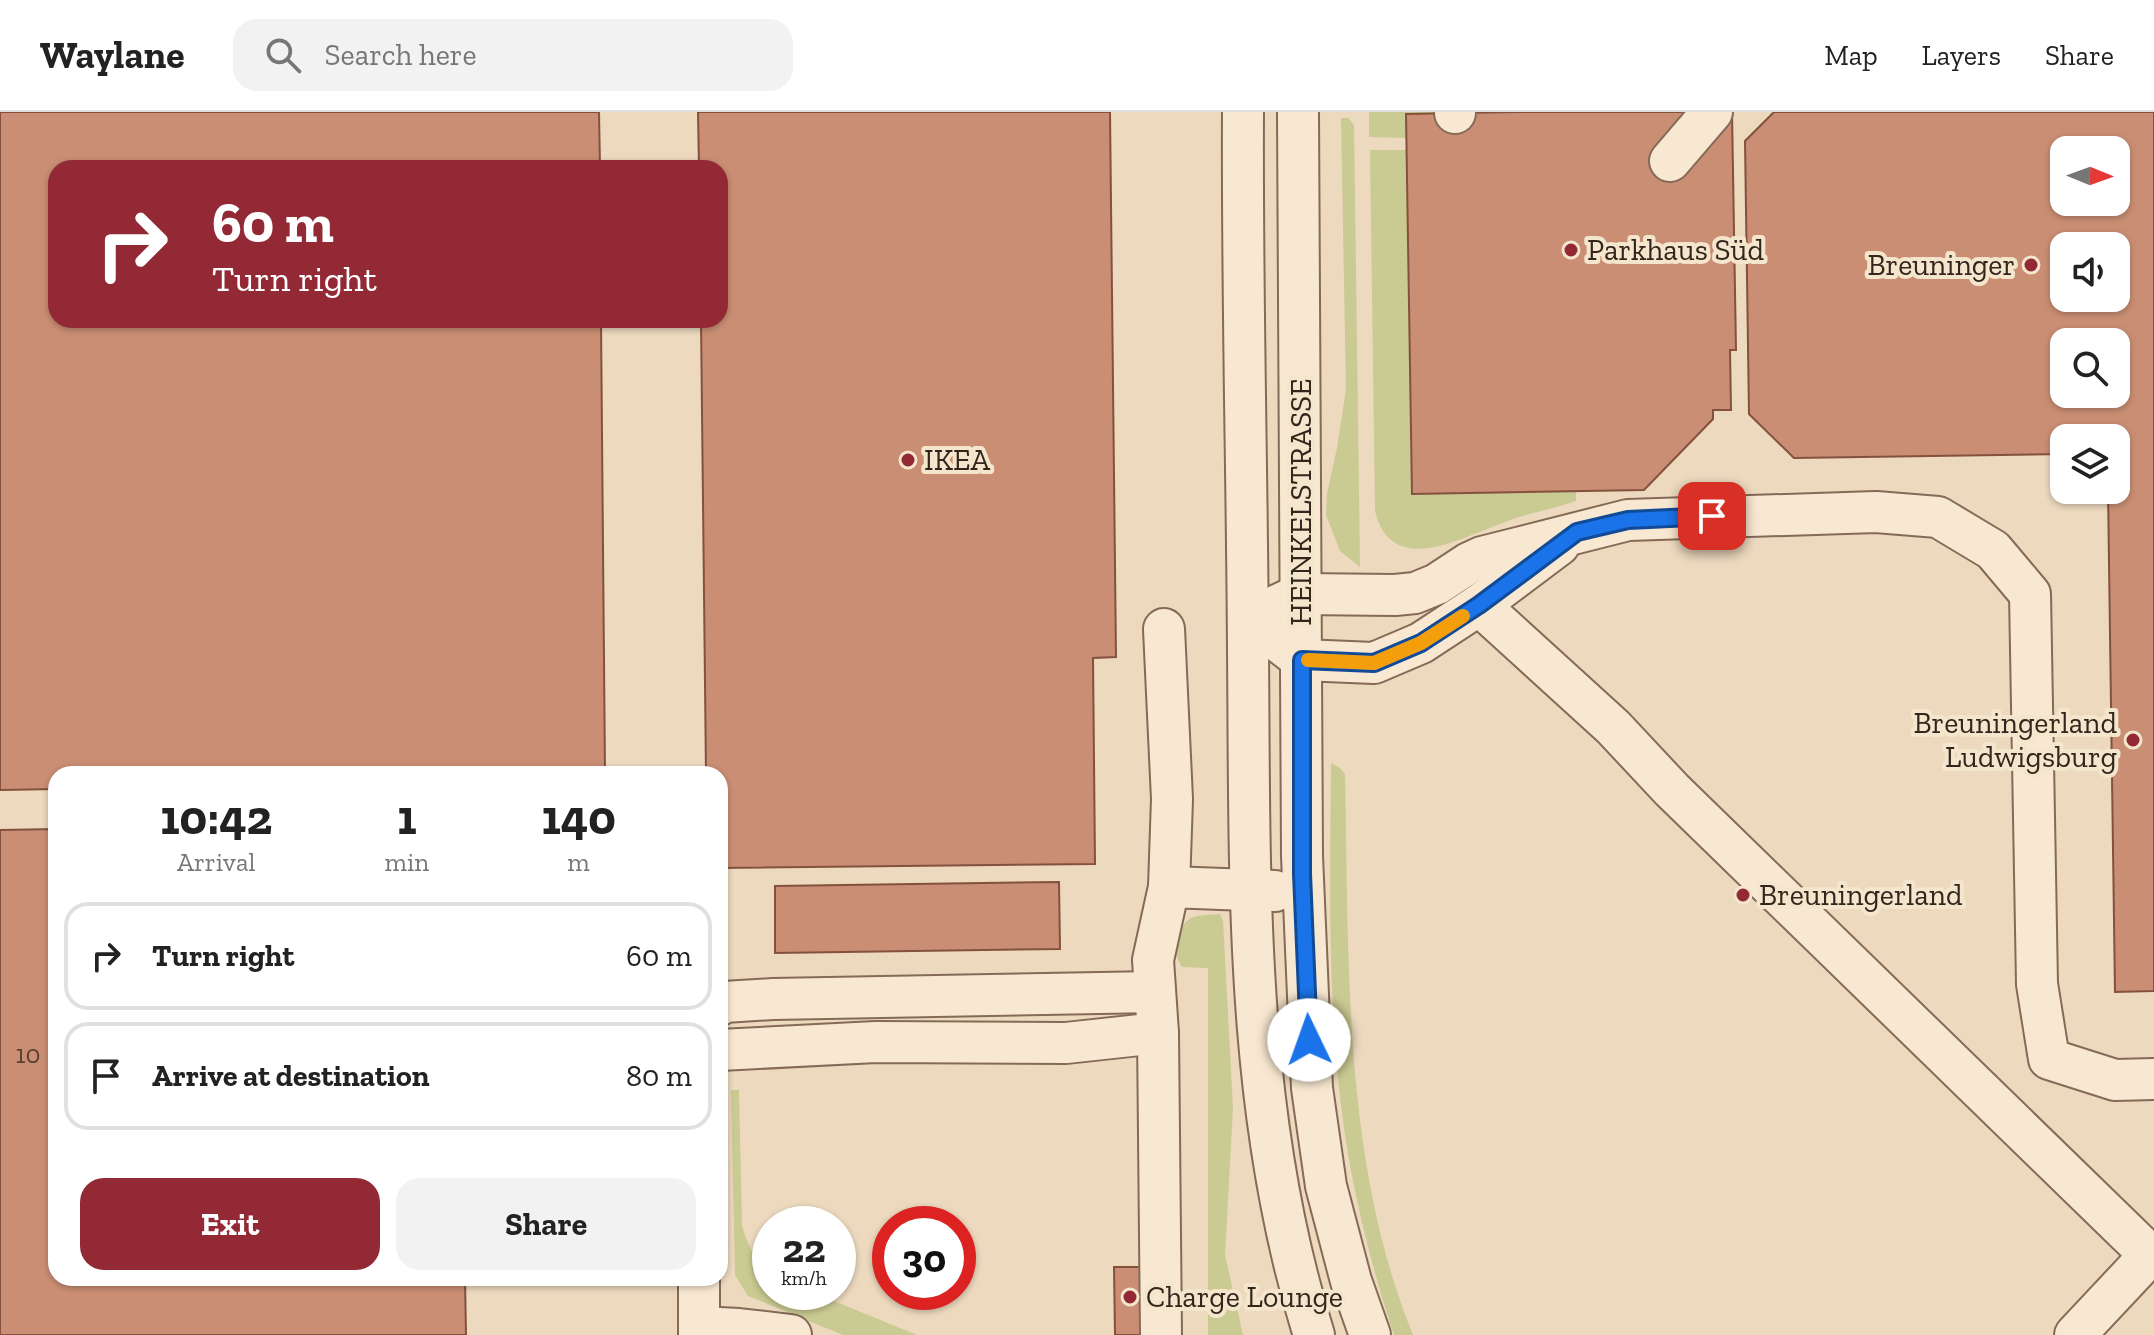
<!DOCTYPE html>
<html lang="en">
<head>
<meta charset="utf-8">
<style>
  body { margin:0; font-family:"Zilla Slab",serif; background:#f2f2f2; color:#222; height:100vh; display:flex; flex-direction:column; font-size:30px; white-space:nowrap }
  * { box-sizing:border-box; margin:0 }
  p { font-size:26px; color:#767676 }
  .icon { flex:none; width:44px; height:44px; fill:none; stroke:currentColor; stroke-width:2; stroke-linecap:round; stroke-linejoin:round }
  .map { position:relative; flex:1; overflow:hidden }
  .panel { position:absolute; left:48px; top:654px; width:680px; height:520px; display:flex; flex-direction:column; background:#fff; border-radius:24px; box-shadow:0 2px 6px #0004 }
  .panel>* { flex:none }
  .banner { position:absolute; left:48px; top:48px; width:680px; height:168px; border-radius:24px; box-shadow:0 2px 6px #0004; background:#922935; color:#fff; overflow:hidden }
  .needle { width:52px; rotate:91deg }
  .fabs { position:absolute; left:2050px; top:24px; display:grid; gap:16px }
  .fabs a { display:grid; place-items:center; width:80px; height:80px; border-radius:16px; background:#fff; box-shadow:0 2px 6px #0004; font-size:40px }
  .speed { position:absolute; left:752px; top:1094px; display:flex; gap:16px; font-size:40px; font-weight:700; text-align:center }
  .speed>* { display:grid; place-content:center; width:104px; height:104px; border-radius:50%; background:#fff; box-shadow:0 2px 6px #0004; line-height:1 }
  .speed small { font-size:20px; font-weight:400 }
  .speed .limit { border:12px solid #d22; background:#fff; color:#111 }
  .pin { position:absolute; display:grid; place-items:center; width:68px; height:68px; color:#fff; margin:-34px; border-radius:16px; box-shadow:0 4px 12px #0006 }
  .me { position:absolute; width:88px; margin:-44px; rotate:357deg; stroke-linejoin:round; filter:drop-shadow(0 0 6px #0008) }
  .turn { display:flex; align-items:center; gap:28px; height:168px; padding:0 32px; font-size:36px }
  .turn .icon { width:104px; height:104px; stroke-width:2.5 }
  .turn b { display:block; font-size:56px; line-height:68px }
  .eta { display:flex; justify-content:space-evenly; align-items:center; height:136px; text-align:center }
  .eta b { font-size:48px; font-weight:700; line-height:56px }
  .button { display:flex; gap:16px; margin-top:auto; padding:16px 32px }
  .button a { flex:1; height:92px; border-radius:24px; background:#922935; color:#fff; font-size:32px; font-weight:700; line-height:92px; text-align:center }
  .button a+a { background:#f2f2f2; color:#222 }
  ul { padding:0; list-style:none }
  li { display:flex; align-items:center; gap:24px; height:108px; margin:0 16px 12px; padding:0 16px; border:4px solid #e0e0e0; border-radius:24px }
  li div { flex:1 }
  li b { display:block; font-size:30px }
  li em { font-style:normal }
  header { display:flex; align-items:center; gap:48px; box-sizing:border-box; height:112px; padding:0 40px; background:#fff; border-bottom:2px solid #e0e0e0 }
  header strong { font-size:38px }
  nav { display:flex; gap:44px; margin-inline-start:auto; font-size:28px }
  .search { width:560px; height:72px; background:#f2f2f2; display:flex; align-items:center; gap:20px; box-sizing:border-box; padding:0 28px; border-radius:24px; color:#767676; font-size:30px }
  .map>svg:first-child { display:block }
  .green { fill:#caca93 }
  .building { fill:#ca8e74; stroke:#83513e; stroke-width:2; fill-rule:evenodd }
  .lines { fill:none; stroke-linecap:round; stroke-linejoin:round }
  .minor-casing { stroke:#846a57; stroke-width:44 }
  .minor { stroke:#f8e8d1; stroke-width:40 }
  .route-casing { stroke:#114b97; stroke-width:20 }
  .route { stroke:#1a73e8; stroke-width:14 }
  .slow { stroke:#f59e0b; stroke-width:14 }
  .poi-dot { fill:#922935; stroke:#f4e5cd; stroke-width:3 }
  .labels { text-anchor:middle; dominant-baseline:central; stroke-width:8; stroke-linejoin:round; paint-order:stroke }
  .number-label { font-size:26px; fill:#5a3f32 }
  .poi-label { font-size:30px; fill:#34251c; stroke:#f4e5cd; text-anchor:start }
  .street-label { font-size:30px; fill:#34251c; stroke:#f4e5cd }
</style>
</head>
<body>
<header>
<strong>Waylane</strong>
<div class="search"><svg class="icon" aria-label="search" viewBox="0 0 24 24"><circle cx="10" cy="10" r="6"/><path d="M15 15l6 6"/></svg>Search here</div>
<nav><a>Map</a><a>Layers</a><a>Share</a></nav>
</header>
<div class="map">
<svg width="2154" height="1223" viewBox="0 0 2154 1223">
  <rect width="100%" height="100%" fill="#ecd9be"/>
  <g class="green">
    <polygon points="1369,0 1433,0 1433,1 1407,2 1407,26 1369,25"/>
    <polygon points="1341,6 1348,6 1354,13 1360,455 1340,439 1326,403 1327,382 1337,336 1346,277"/>
    <path d="M 1370,38 L 1407,38 L 1576,379 L 1576,389 C 1553,397 1528,401 1505,410 C 1464,424 1392,468 1375,399 Z"/>
    <path d="M 1331,651 L 1340,656 L 1345,662 C 1349,847 1342,1049 1413,1223 L 1394,1223 C 1372,1156 1354,1086 1344,1016 C 1327,895 1330,773 1331,651 Z"/>
    <path d="M 1220,802 L 1223,809 L 1233,996 L 1225,1143 L 1243,1223 L 1208,1223 L 1208,856 L 1182,855 C 1172,842 1175,820 1188,808 C 1196,802 1211,803 1220,802 Z"/>
    <path d="M 731,978 L 739,978 L 742,1114 C 748,1133 754,1147 770,1161 L 770,1180 L 812,1180 L 917,1223 L 843,1223 L 748,1184 L 735,1163 Z"/>
  </g>
  <g class="building">
    <polygon points="0,0 599,0 600,56 56,56 56,208 601,208 605,662 56,662 56,677 0,678"/>
    <polygon points="698,0 1110,0 1116,545 1093,546 1095,752 720,756 720,662 706,662 701,208 720,208 720,56 699,56"/>
    <polygon points="1516,0 1732,0 1736,238 1730,238 1731,298 1713,298 1713,307 1644,378 1412,382 1406,2"/>
    <path d="M 1774,0 L 2154,0 L 2154,879 L 2115,880 L 2108,378 L 2116,378 L 2116,326 L 2064,326 L 2064,342 L 1794,346 L 1749,302 L 1745,29 ZM 2064,38 L 2116,38 L 2116,90 L 2064,90 ZM 2064,134 L 2116,134 L 2116,186 L 2064,186 ZM 2064,230 L 2116,230 L 2116,282 L 2064,282 Z"/>
    <polygon points="56,717 56,1166 465,1166 466,1223 0,1223 0,718"/>
    <polygon points="1059,770 1060,837 775,841 775,774"/>
    <polygon points="1114,1155 1145,1155 1146,1223 1115,1223"/>
  </g>
  <g class="lines">
    <defs>
      <g id="minor">
        <path d="M 1243,0 C 1242,179 1247,358 1248,537 C 1250,768 1244,1000 1314,1223"/>
        <polyline points="1298,0 1302,744 1312,976 1326,1074 1351,1169 1370,1223"/>
        <polyline points="1455,1 1455,0"/>
        <polyline points="1670,49 1712,0"/>
        <polyline points="1479,493 1613,615 1672,678 2154,1147"/>
        <polyline points="1248,507 1301,482 1395,483 1415,481 1437,472 1469,451 1482,445 1628,408 1876,400 1938,405 1993,438 2030,482 2037,872 2049,947 2115,968 2154,967"/>
        <polyline points="1164,517 1172,687 1169,775"/>
        <polyline points="1280,531 1302,548 1374,551 1421,531 1479,493 1559,433"/>
        <polyline points="720,893 724,890 773,887 1155,880"/>
        <polyline points="1158,921 1161,1223"/>
        <polyline points="720,938 876,930 1066,931 1158,921 1153,848 1169,775 1275,779"/>
        <polyline points="699,1166 699,1223"/>
        <polyline points="699,1215 739,1217 791,1223"/>
        <polyline points="2075,1223 2150,1143"/>
      </g>
    </defs>
    <use href="#minor" class="minor-casing"/>
    <use href="#minor" class="minor"/>
  </g>
  <g class="lines">
    <defs>
      <polyline id="route" points="1309,928 1302,762 1302,548 1374,551 1421,531 1479,493 1577,420 1628,408 1712,404"/>
    </defs>
    <use href="#route" class="route-casing"/>
    <use href="#route" class="route"/>
    <polyline class="slow" points="1308,548 1374,551 1421,531 1463,504"/>
  </g>
  <g class="poi-dot">
    <circle cx="1571" cy="138" r="8"/>
    <circle cx="2031" cy="153" r="8"/>
    <circle cx="908" cy="348" r="8"/>
    <circle cx="2133" cy="628" r="8"/>
    <circle cx="1743" cy="783" r="8"/>
    <circle cx="1130" cy="1185" r="8"/>
  </g>
  <g class="labels">
    <g class="number-label">
      <text x="28" y="942">10</text>
    </g>
    <g class="poi-label">
      <text x="1587" y="138">Parkhaus Süd</text>
      <text x="2015" y="153" text-anchor="end">Breuninger</text>
      <text x="924" y="348">IKEA</text>
      <text x="2117" y="611" text-anchor="end">Breuningerland<tspan x="2117" dy="34">Ludwigsburg</tspan></text>
      <text x="1759" y="783">Breuningerland</text>
      <text x="1146" y="1185">Charge Lounge</text>
    </g>
    <g class="street-label">
      <text transform="translate(1301 390) rotate(-90)">HEINKELSTRASSE</text>
    </g>
  </g>
</svg>
<div class="fabs">
<a><svg class="needle" viewBox="-14 -14 28 28"><path d="M0-13l5 13h-10z" fill="#e53935"/><path d="M0 13l5-13h-10z" fill="#767676"/></svg></a>
<a><svg class="icon" aria-label="sound" viewBox="0 0 24 24"><path d="M4 9h4l5-4v14l-5-4H4zM17 9q2 3 0 6"/></svg></a>
<a><svg class="icon" aria-label="search" viewBox="0 0 24 24"><circle cx="10" cy="10" r="6"/><path d="M15 15l6 6"/></svg></a>
<a><svg class="icon" aria-label="layers" viewBox="0 0 24 24"><path d="M12 4l9 5-9 5-9-5zM3 14l9 5 9-5"/></svg></a>
</div>
<div class="speed"><div>22<small>km/h</small></div><div class="limit">30</div></div>
<div class="pin" style="left:1712px;top:404px;background:#d93025"><svg class="icon" aria-label="arrive" viewBox="0 0 24 24"><path d="M6 21V4h12l-3 4 3 4H6"/></svg></div>
<svg class="me" style="left:1309px;top:928px" viewBox="-20 -20 40 40"><circle r="19" fill="#fff"/><path d="M0-13L10 11 0 6-10 11z" fill="#1a73e8"/></svg>
<div class="banner">
<div class="turn"><svg class="icon" aria-label="right" viewBox="0 0 24 24"><path d="M7 20v-9h11M14 6l5 5-5 5"/></svg><div><b>60 m</b>Turn right</div></div>
</div>
<section class="panel">
<div class="eta">
<div><b>10:42</b><p>Arrival</p></div>
<div><b>1</b><p>min</p></div>
<div><b>140</b><p>m</p></div>
</div>
<ul>
<li><svg class="icon" aria-label="right" viewBox="0 0 24 24"><path d="M7 20v-9h11M14 6l5 5-5 5"/></svg><div><b>Turn right</b></div><em>60 m</em></li>
<li><svg class="icon" aria-label="arrive" viewBox="0 0 24 24"><path d="M6 21V4h12l-3 4 3 4H6"/></svg><div><b>Arrive at destination</b></div><em>80 m</em></li>
</ul>
<div class="button"><a>Exit</a><a>Share</a></div>
</section>
</div>
</body>
</html>
